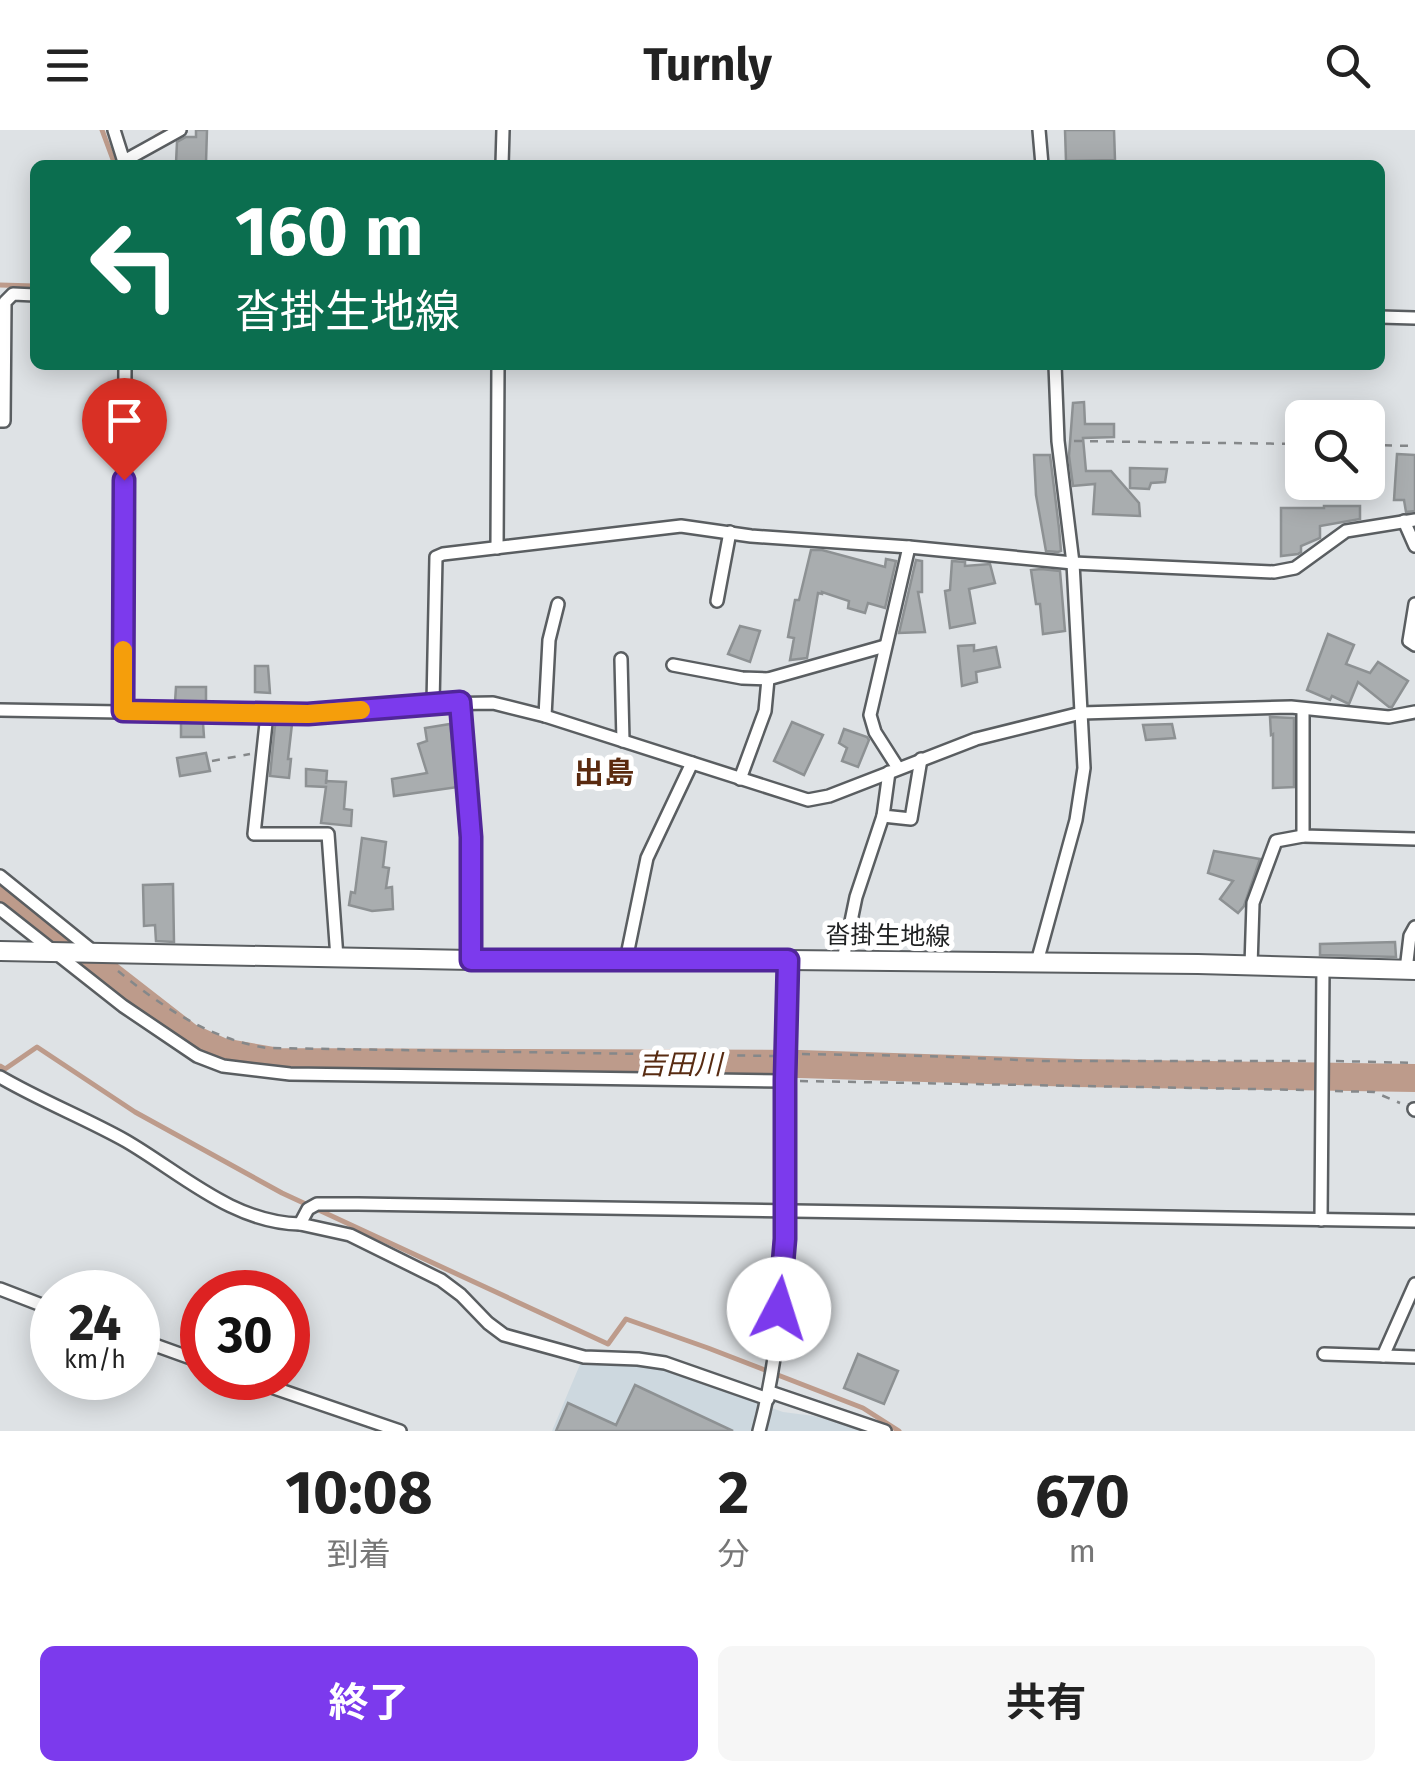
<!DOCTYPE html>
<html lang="ja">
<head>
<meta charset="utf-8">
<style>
  body { margin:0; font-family:"Fira Sans","Noto Sans JP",sans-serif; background:#f6f6f6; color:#222; height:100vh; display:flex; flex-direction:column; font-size:38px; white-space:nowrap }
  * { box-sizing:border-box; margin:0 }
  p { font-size:32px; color:#767676 }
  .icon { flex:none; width:55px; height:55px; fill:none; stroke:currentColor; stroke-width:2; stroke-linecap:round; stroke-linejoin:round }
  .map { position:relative; height:1301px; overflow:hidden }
  .details { display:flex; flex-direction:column; background:#fff; flex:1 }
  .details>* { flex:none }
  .hud { position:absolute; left:30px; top:30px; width:1355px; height:210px; border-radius:15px; box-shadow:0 5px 25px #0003; background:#0b6e4f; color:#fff; overflow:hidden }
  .fabs { position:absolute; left:1285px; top:270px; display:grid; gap:20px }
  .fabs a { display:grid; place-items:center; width:100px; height:100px; border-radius:15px; background:#fff; box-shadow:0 5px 25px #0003; font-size:50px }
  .speed { position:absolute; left:30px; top:1140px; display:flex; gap:20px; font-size:50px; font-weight:700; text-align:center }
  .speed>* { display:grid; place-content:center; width:130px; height:130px; border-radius:50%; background:#fff; box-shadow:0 5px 25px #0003; line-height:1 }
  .speed small { font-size:25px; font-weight:400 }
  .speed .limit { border:15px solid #d22; background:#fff; color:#111 }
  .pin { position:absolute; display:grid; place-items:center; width:85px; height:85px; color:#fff; margin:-102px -42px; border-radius:50% 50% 50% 0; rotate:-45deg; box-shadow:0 0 10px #0007 }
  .pin .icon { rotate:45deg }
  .me { position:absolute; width:110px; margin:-55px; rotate:5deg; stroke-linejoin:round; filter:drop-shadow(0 0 8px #0008) }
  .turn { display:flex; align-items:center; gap:35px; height:210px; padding:0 40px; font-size:45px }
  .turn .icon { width:130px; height:130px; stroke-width:2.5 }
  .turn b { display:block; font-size:70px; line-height:85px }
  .eta { display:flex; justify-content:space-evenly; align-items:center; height:170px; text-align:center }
  .eta b { font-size:60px; font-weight:700; line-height:70px }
  .cta { display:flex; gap:20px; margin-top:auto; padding:20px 40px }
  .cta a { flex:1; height:115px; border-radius:15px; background:#7c3aed; color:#fff; font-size:40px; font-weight:700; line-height:115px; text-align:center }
  .cta a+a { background:#f6f6f6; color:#222 }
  header { display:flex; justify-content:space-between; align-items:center; height:130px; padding:0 40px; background:#fff; font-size:45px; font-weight:700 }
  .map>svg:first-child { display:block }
  .built { fill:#cdd8df }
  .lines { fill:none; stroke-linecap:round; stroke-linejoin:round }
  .stream { stroke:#bd9b8b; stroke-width:5 }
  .river { stroke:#bd9b8b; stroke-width:28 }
  .building { fill:#a9adaf; stroke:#8d9193; stroke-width:2.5 }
  .minor-casing { stroke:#5a5e61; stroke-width:16 }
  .secondary-casing { stroke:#5a5e61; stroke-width:22 }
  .path { stroke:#85888a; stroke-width:2.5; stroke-dasharray:8 8; stroke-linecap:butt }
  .minor { stroke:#fff; stroke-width:11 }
  .secondary { stroke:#fff; stroke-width:18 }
  .route-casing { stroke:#51269a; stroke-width:25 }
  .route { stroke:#7c3aed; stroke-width:18 }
  .slow { stroke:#f59e0b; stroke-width:18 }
  .labels { text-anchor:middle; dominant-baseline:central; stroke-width:10; stroke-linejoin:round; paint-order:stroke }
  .street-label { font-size:25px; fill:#202223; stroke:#fff }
  .water-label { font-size:28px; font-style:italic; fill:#582b11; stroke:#fff }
  .quarter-label { font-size:30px; font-weight:bold; fill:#5a2a0f; stroke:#fff }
</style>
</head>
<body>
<header><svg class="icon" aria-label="menu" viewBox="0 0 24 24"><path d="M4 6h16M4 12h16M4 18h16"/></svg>Turnly<svg class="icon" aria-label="search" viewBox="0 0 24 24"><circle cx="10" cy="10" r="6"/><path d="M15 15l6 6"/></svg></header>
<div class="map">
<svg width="1415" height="1301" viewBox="0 0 1415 1301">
  <rect width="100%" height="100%" fill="#dee2e5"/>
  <polygon class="built" points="581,1232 657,1237 783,1282 814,1286 870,1301 552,1301"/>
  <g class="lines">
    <g class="stream">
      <polyline points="102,0 115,35"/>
      <polyline points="156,7 168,0"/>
      <polyline points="0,155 35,156"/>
      <polyline points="0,936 5,939 37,917 135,982 282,1063 608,1214 626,1189 708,1218 863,1278 899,1301"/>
    </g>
    <polyline class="river" points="0,760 189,907 222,922 279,932 800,934 1077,943 1415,948"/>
  </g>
  <g class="building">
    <polygon points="196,0 207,0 206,33 176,33 177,12 186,7 196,7"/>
    <polygon points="1065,0 1114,0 1115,30 1066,31"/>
    <polygon points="1084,272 1085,294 1114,294 1114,307 1083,308 1086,341 1111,341 1139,373 1140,386 1093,384 1095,354 1073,356 1069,326 1073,273"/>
    <polygon points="1397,324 1415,325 1415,381 1406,382 1404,370 1394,370"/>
    <polygon points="1034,325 1050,325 1059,398 1061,421 1058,422 1046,421 1036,365"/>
    <polygon points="1130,338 1167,339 1165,352 1151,353 1149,359 1130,358"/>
    <polygon points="1324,376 1360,376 1360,389 1320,396 1320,408 1301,416 1301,422 1298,424 1281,426 1281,378 1324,378"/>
    <polygon points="811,420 822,420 885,437 886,429 896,431 885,478 868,473 865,483 848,478 849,471 822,462 822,464 818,463 807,528 790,530 794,508 788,507 795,470 799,470"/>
    <polygon points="916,430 922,431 922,462 918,462 925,502 899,503"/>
    <polygon points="952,431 965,432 965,436 990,434 995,453 969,459 975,493 950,498 945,461 950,460"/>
    <polygon points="1041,439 1060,441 1065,501 1043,504 1040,474 1036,474 1031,440"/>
    <polygon points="740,496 760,501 750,532 728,524"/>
    <polygon points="1328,504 1354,515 1346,534 1370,543 1378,532 1408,551 1392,577 1389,577 1358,552 1349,574 1332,566 1330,570 1307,560"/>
    <polygon points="974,515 974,521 996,517 1000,537 976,542 977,552 962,556 958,516"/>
    <polygon points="255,536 268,536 270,563 255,562"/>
    <polygon points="176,557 206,557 206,572 175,572"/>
    <polygon points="1270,587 1294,588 1294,657 1273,658 1273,604 1271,605"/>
    <polygon points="181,592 203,593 204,607 181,607"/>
    <polygon points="792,592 823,605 804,645 774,631"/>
    <polygon points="292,594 288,629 291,629 289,648 270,646 275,595"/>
    <polygon points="450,594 458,657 394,666 392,649 427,643 418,614 427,611 425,598"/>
    <polygon points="1172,594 1175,608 1146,610 1143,595"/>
    <polygon points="844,599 867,607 869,610 858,637 842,631 847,618 839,613"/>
    <polygon points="206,623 210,641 180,646 177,628"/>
    <polygon points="306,639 327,641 326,654 326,651 346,652 344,679 352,680 351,696 321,693 326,657 306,656"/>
    <polygon points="362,708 386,712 383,737 389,738 386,758 392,757 393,779 372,781 349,775 351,762 355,763"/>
    <polygon points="1214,721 1260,729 1244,776 1238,783 1220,769 1233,751 1208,743"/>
    <polygon points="173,754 174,812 156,811 155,795 144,796 143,755"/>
    <polygon points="1395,812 1396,827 1320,825 1320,814"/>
    <polygon points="858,1224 898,1241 884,1274 844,1258"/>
    <polygon points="635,1255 733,1301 556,1301 568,1273 616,1295"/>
  </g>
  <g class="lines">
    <defs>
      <g id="minor">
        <polyline points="114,0 125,35"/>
        <polyline points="1039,0 1042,35"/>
        <polyline points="124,31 180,0"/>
        <polyline points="502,35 503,0"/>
        <polyline points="1380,187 1415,188"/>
        <polyline points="0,291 4,291 5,172 13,164 35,165"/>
        <polyline points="1404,391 1415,416"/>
        <polyline points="497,418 498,235"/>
        <polyline points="717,471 730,402"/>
        <polyline points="1415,474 1409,511 1415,515"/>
        <polyline points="621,529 623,611"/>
        <polyline points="673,535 742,548 768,549"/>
        <polyline points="460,572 471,707 471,830"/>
        <polyline points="433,574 436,427 443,424 681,396 751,406 909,417 1073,433 1274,442 1295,438 1346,401 1415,390"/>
        <polyline points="1303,579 1303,706 1415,709"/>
        <polyline points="0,580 307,585 433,574 493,573 545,586 808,670 829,666 976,609 1081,583 1291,577 1389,587 1415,582"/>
        <polyline points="123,581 125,235"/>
        <polyline points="267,584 254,704 328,704 337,828"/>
        <polyline points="545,586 549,510 558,474"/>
        <polyline points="898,638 875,602 870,585 909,417"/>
        <polyline points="889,642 883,686 911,689 921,629"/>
        <polyline points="740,649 765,581 768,549 885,516"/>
        <polyline points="0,746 94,822"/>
        <polyline points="0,779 123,876 197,926 223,936 290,944 785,951"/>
        <polyline points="626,830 647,728 692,633"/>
        <polyline points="843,830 856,767 883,686"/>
        <polyline points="1037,832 1076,690 1084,638 1073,433 1058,311 1055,235"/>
        <polyline points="1251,836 1253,773 1276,711 1303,706"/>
        <polyline points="1406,840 1410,806 1415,797"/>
        <path d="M 0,947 C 41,971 85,988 126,1011 C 181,1043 233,1093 300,1094"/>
        <polyline points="1414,979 1415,980"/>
        <polyline points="1321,1090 1323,838"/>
        <polyline points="0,1159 52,1179"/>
        <polyline points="138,1209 202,1232"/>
        <polyline points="1324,1224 1415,1227"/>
        <polyline points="1383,1226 1415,1154"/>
        <polyline points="245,1248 400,1301"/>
        <polyline points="770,1262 885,1301"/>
        <polyline points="768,1269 665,1233 638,1229 584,1227 504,1205 488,1193 461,1165 441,1150 350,1105 300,1094 308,1079 317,1074 358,1074 1415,1091"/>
        <path d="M 759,1301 C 787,1198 785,1089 785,982 C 785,931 787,880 788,830"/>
      </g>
      <polyline id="secondary" points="0,821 471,830 788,830 1198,834 1415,840"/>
    </defs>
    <use href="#minor" class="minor-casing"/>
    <use href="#secondary" class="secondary-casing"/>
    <g class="path">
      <polyline points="1074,311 1302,314"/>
      <polyline points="1368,315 1415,316"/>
      <polyline points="212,631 250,624"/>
      <path d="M 118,841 C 162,877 210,909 267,918 L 774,926"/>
      <polyline points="802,924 926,926 1044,931 1308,931"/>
      <polyline points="1336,931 1415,933"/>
      <polyline points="800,951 1307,960"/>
      <polyline points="1335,961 1374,962 1400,973"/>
    </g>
    <use href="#minor" class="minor"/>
    <use href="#secondary" class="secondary"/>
  </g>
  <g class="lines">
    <defs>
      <polyline id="route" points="124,350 123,581 308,584 460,572 471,707 471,830 788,830 785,950 785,1109 779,1179"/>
    </defs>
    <use href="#route" class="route-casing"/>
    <use href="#route" class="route"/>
    <polyline class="slow" points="123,520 123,581 308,584 361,580"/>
  </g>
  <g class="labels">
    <g class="street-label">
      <text transform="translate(888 806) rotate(1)">沓掛生地線</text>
    </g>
    <g class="water-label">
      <text x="680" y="934">吉田川</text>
    </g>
    <g class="quarter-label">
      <text x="604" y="643">出島</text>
    </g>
  </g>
</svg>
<div class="fabs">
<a><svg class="icon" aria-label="search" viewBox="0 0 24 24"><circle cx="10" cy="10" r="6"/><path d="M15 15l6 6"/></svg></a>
</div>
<div class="speed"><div>24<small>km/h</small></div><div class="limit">30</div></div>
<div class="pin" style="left:124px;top:350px;background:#d93025"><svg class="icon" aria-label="arrive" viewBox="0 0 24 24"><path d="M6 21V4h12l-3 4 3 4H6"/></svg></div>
<svg class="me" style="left:779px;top:1179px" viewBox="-20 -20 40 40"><circle r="19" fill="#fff"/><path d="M0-13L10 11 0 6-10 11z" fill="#7c3aed"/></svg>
<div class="hud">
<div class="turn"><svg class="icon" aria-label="left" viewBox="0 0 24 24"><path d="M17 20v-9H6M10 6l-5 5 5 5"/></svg><div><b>160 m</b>沓掛生地線</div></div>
</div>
</div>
<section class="details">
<div class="eta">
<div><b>10:08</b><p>到着</p></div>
<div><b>2</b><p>分</p></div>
<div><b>670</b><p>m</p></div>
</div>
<div class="cta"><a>終了</a><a>共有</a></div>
</section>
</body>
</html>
